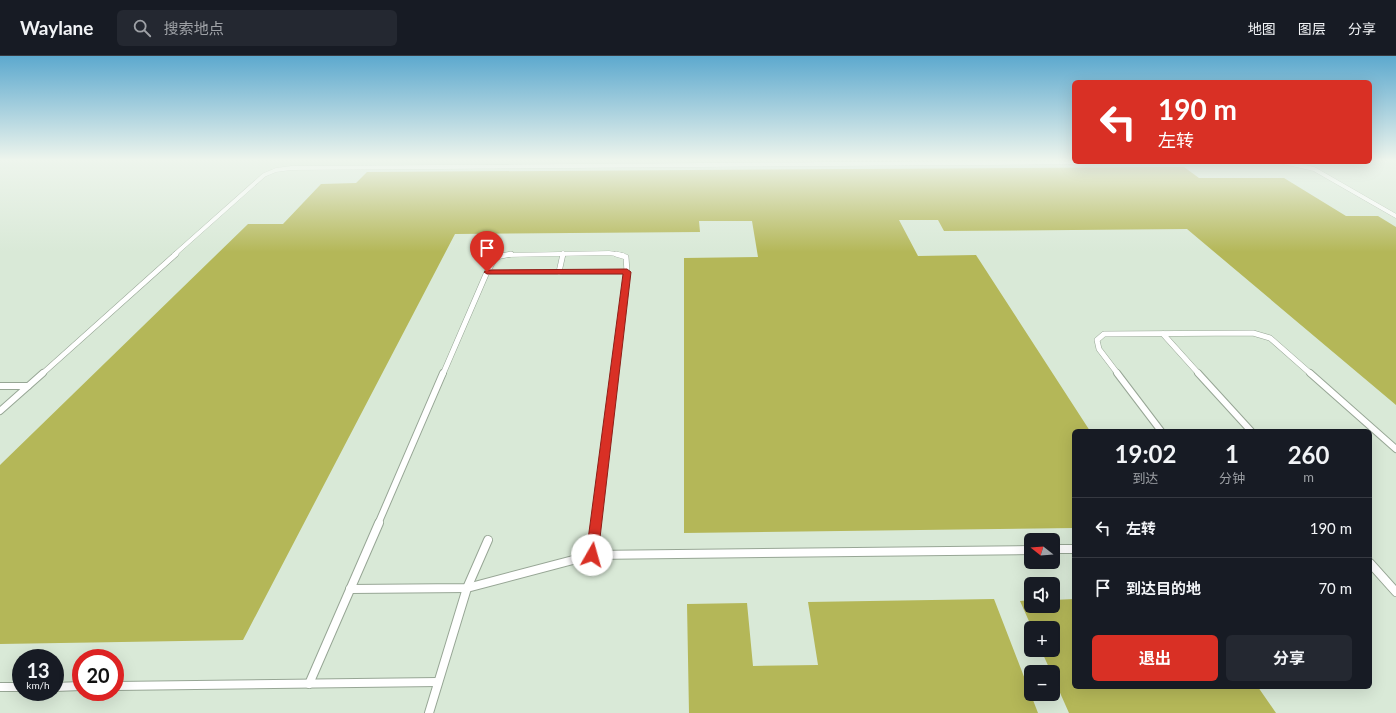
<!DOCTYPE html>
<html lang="zh">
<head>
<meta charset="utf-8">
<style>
  body { margin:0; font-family:Lato,"Noto Sans SC",sans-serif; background:#242831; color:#f1f3f6; height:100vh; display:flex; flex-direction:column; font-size:15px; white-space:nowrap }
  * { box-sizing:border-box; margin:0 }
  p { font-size:13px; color:#9ea1a6 }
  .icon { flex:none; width:22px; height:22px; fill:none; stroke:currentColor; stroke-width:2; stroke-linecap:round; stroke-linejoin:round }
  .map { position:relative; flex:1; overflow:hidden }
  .details { position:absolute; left:1072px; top:373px; width:300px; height:260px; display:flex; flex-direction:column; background:#171b24; border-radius:6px; box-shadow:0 4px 16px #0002 }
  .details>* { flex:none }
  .banner { position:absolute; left:1072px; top:24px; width:300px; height:84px; border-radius:6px; box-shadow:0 4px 16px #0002; background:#d93025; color:#fff; overflow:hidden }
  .needle { width:26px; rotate:287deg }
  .tools { position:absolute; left:1024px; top:477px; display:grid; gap:8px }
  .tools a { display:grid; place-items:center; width:36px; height:36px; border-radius:6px; background:#171b24; box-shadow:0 4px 16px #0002; font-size:20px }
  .speed { position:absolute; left:12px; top:593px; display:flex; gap:8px; font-size:20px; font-weight:700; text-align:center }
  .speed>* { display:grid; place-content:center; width:52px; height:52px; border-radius:50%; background:#171b24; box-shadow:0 4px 16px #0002; line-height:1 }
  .speed small { font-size:10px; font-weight:400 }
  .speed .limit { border:6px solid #d22; background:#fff; color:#111 }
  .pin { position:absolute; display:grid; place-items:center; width:34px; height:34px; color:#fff; margin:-41px -17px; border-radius:50% 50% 50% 0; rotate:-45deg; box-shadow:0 0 4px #0007 }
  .pin .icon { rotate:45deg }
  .me { position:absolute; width:44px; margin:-22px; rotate:7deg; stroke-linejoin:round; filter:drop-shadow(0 0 3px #0008) }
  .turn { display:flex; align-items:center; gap:14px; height:84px; padding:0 20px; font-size:18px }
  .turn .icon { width:52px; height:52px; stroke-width:2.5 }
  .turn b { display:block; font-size:28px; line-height:34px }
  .eta { display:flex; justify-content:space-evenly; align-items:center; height:68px; text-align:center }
  .eta b { font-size:24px; font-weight:700; line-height:28px }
  .button { display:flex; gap:8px; margin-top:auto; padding:8px 20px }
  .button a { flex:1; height:46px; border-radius:6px; background:#d93025; color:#fff; font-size:16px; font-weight:700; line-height:46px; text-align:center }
  .button a+a { background:#242831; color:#f1f3f6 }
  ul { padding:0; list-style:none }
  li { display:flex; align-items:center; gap:12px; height:60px; padding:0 20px; border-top:1px solid #363941 }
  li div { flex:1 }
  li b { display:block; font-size:15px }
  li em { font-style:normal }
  header { display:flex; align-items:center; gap:24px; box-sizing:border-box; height:56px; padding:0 20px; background:#171b24; border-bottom:1px solid #363941 }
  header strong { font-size:19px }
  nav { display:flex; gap:22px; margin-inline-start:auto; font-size:14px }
  .search { width:280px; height:36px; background:#242831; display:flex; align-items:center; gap:10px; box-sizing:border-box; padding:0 14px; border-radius:6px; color:#9ea1a6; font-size:15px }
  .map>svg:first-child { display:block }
  .building { fill:#b4b758 }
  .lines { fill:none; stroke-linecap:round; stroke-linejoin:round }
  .service-far3-casing { stroke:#97a695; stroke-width:4.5 }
  .service-far2-casing { stroke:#97a695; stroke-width:6 }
  .service-far1-casing { stroke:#97a695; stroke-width:8 }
  .service-casing { stroke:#97a695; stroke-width:10 }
  .service-far3 { stroke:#fff; stroke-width:4 }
  .service-far2 { stroke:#fff; stroke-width:5 }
  .service-far1 { stroke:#fff; stroke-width:6 }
  .service { stroke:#fff; stroke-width:8 }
  .route { fill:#d93025; stroke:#8d1f18 }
</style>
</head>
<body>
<header>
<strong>Waylane</strong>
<div class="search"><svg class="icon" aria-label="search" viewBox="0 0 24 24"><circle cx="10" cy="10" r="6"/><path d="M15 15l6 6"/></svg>搜索地点</div>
<nav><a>地图</a><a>图层</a><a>分享</a></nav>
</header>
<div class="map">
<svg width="1396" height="657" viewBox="0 0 1396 657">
  <rect width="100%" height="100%" fill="#d9e9d7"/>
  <g class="building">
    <polygon points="1184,111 1199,122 1284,122 1346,160 1378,160 1396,171 1396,349 1187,173 944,175 938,164 899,164 918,200 976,199 1090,375 1074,375 1074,472 684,477 684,202 758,201 752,165 699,165 700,176 455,178 243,584 0,588 0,409 248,168 283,168 321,128 356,127 367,116"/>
    <polygon points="994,543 1038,657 689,657 687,548 747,547 753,610 818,609 808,546"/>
    <polygon points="1074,543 1074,631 1258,631 1276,657 1069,657 1053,621 1053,616 1051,616 1041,594 1053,594 1053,572 1032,572 1020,545 1031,544 1031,550 1053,550 1053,544"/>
  </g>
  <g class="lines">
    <defs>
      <g id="service-far3">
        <polyline points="1283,106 1314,113 1396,160"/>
        <polyline points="174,199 264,119 276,114 291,112 1108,106"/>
        <polyline points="506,199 609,197 623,199"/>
        <polyline points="563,199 563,197"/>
      </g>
      <g id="service-far2">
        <polyline points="616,198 626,201 627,216"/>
        <polyline points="487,216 496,201 511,198"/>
        <polyline points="559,216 563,198"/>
        <polyline points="1163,278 1199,318"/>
        <polyline points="42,318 176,198"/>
        <polyline points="443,318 487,216 627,216 614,318"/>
        <polyline points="1118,318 1099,293 1097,284 1104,278 1253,277 1270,282 1311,318"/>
      </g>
      <g id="service-far1">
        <polyline points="1117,317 1161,375"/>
        <polyline points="1198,317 1251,375"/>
        <polyline points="1310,317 1396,393"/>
        <polyline points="0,330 28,330"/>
        <polyline points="0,355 43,317"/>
        <polyline points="378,468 443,317"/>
        <polyline points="596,468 615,317"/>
      </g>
      <g id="service">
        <polyline points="1053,493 1074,493"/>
        <polyline points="592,499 596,467"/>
        <polyline points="1370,507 1396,536"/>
        <polyline points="350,533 467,532 592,499 1031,494"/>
        <polyline points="309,628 379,467"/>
        <polyline points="115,630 438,626"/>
        <polyline points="0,631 21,631"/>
        <polyline points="55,631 81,630"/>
        <polyline points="429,657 467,532 488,484"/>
      </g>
    </defs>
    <use href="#service-far3" class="service-far3-casing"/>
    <use href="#service-far2" class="service-far2-casing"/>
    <use href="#service-far1" class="service-far1-casing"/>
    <use href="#service" class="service-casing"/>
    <use href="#service-far3" class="service-far3"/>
    <use href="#service-far2" class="service-far2"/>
    <use href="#service-far1" class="service-far1"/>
    <use href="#service" class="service"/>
  </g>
  <linearGradient id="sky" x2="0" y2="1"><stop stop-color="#5da9ce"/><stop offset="0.53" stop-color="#eef5ed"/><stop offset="1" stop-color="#eef5ed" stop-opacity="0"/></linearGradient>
  <rect width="1396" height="196" fill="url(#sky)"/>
  <polygon class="route" points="627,213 631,216 598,499 596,502 588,502 586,499 623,218 487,218 484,216 487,214"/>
</svg>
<div class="tools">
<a><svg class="needle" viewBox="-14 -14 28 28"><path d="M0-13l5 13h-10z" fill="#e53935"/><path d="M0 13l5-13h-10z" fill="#9ea1a6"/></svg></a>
<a><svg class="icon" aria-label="sound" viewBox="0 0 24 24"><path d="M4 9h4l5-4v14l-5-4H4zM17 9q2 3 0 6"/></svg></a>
<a>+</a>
<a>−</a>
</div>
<div class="speed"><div>13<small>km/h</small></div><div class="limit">20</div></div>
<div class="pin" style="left:487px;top:216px;background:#d93025"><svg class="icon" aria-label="arrive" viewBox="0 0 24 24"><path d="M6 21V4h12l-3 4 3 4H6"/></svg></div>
<svg class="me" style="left:592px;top:499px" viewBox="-20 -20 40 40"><circle r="19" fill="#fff"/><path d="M0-13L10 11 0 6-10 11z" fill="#d93025"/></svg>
<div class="banner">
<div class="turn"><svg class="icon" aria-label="left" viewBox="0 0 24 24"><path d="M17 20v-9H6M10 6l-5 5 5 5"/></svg><div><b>190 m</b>左转</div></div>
</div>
<section class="details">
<div class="eta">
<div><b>19:02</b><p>到达</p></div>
<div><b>1</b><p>分钟</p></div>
<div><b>260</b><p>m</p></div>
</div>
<ul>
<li><svg class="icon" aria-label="left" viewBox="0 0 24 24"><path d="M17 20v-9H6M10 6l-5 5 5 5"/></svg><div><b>左转</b></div><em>190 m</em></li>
<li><svg class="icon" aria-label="arrive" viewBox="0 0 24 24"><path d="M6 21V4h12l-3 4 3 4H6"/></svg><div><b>到达目的地</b></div><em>70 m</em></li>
</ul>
<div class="button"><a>退出</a><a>分享</a></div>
</section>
</div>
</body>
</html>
